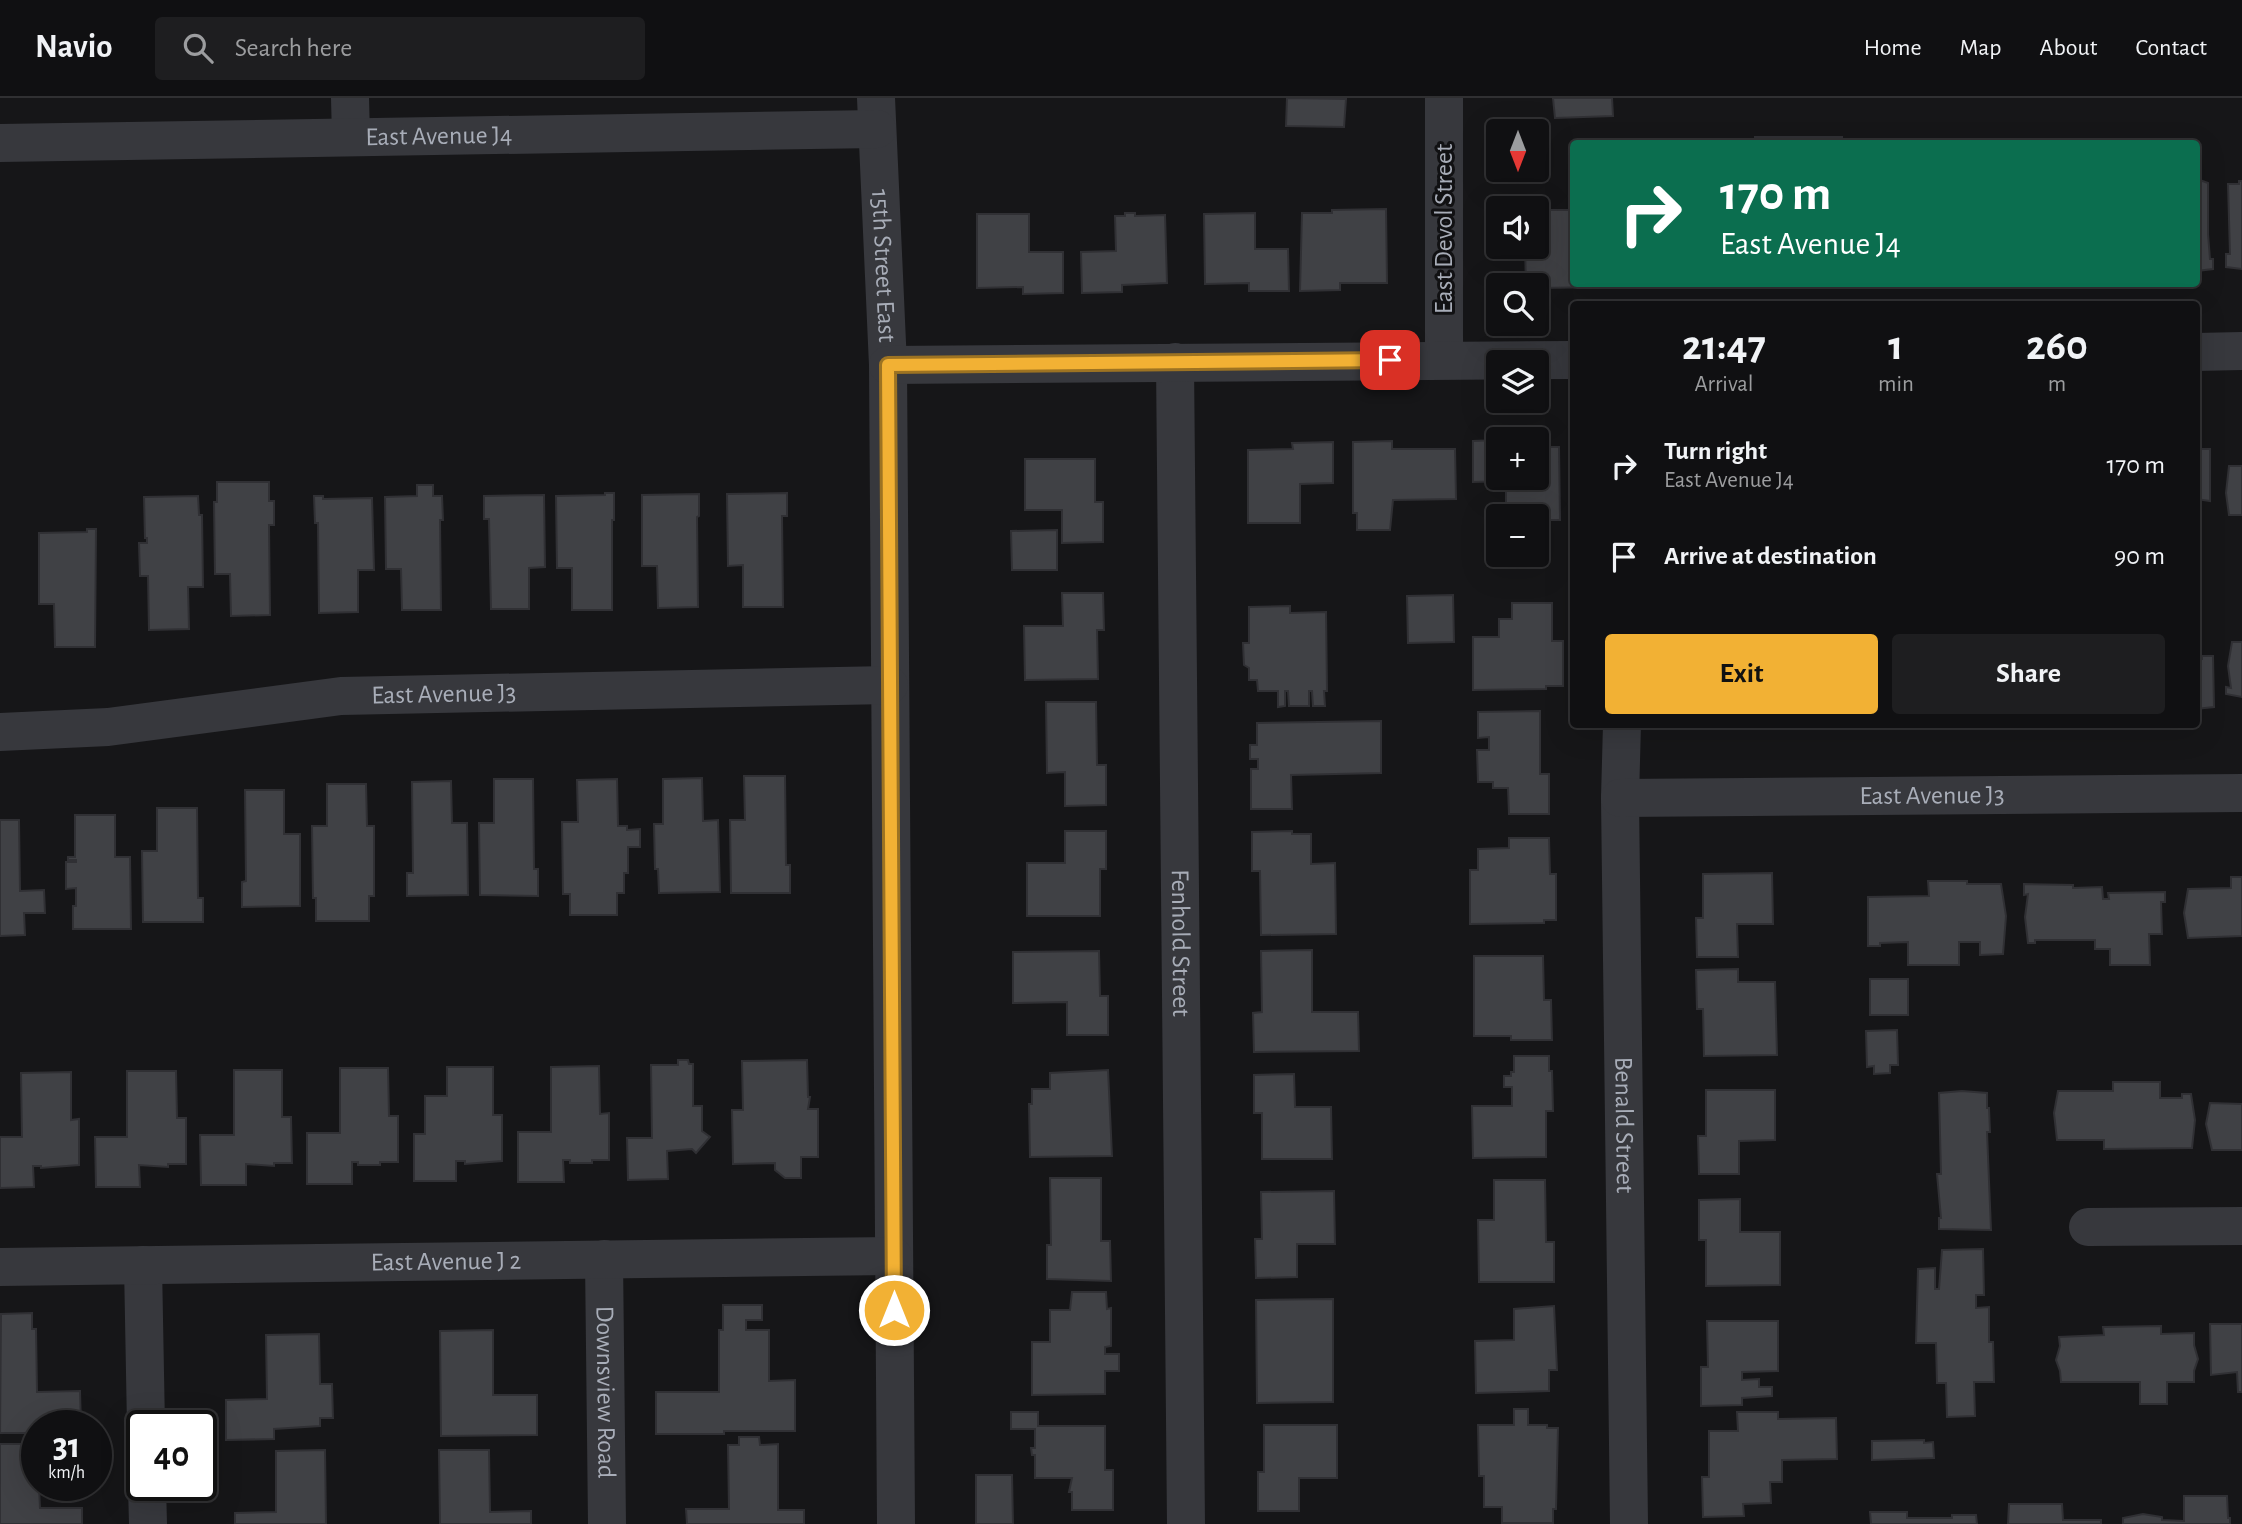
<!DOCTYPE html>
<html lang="en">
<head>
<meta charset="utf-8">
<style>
  body { margin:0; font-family:"Alegreya Sans",sans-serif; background:#1e1e20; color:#f1f3f6; height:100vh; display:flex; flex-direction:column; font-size:26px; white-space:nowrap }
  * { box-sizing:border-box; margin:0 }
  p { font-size:23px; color:#9c9d9f }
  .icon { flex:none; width:38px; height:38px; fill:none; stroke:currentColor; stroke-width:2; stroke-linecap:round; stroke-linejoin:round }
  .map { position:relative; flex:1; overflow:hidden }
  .sheet { position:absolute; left:1570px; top:203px; width:630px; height:427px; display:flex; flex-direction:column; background:#101012; border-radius:7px; box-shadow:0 7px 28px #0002,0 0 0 2px #303032 }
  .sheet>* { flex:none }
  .guide { position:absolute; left:1570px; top:42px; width:630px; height:147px; border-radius:7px; box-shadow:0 7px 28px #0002,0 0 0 2px #303032; background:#0b6e4f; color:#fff; overflow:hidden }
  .needle { width:46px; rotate:180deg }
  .controls { position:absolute; left:1486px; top:21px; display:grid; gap:14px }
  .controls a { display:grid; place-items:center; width:63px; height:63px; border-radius:7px; background:#101012; box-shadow:0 7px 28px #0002,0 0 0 2px #303032; font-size:35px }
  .speed { position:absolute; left:21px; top:1312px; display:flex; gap:14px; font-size:35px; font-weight:700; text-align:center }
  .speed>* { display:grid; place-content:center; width:91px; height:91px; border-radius:50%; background:#101012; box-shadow:0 7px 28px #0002,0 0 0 2px #303032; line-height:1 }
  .speed small { font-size:18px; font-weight:400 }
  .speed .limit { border:4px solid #111; border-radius:10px; background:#fff; color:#111 }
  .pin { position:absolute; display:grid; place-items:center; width:60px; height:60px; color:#fff; margin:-30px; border-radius:14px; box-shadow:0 4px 10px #0006 }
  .me { position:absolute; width:77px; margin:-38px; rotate:0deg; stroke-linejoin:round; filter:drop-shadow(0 0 5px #0008) }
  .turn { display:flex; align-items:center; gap:24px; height:147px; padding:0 35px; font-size:32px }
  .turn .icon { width:91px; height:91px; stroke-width:2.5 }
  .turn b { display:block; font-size:49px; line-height:60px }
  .eta { display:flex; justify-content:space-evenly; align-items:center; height:119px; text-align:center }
  .eta b { font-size:42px; font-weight:600; line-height:49px }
  .action { display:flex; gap:14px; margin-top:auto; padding:14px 35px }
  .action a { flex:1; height:80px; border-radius:7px; background:#f2b134; color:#111; font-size:28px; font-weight:600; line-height:80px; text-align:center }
  .action a+a { background:#1e1e20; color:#f1f3f6 }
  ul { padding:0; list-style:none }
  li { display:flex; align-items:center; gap:21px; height:91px; padding:0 35px }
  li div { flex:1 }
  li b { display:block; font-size:26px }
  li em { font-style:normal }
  header { display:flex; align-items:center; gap:42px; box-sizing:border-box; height:98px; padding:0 35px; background:#101012; border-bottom:2px solid #303032 }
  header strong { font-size:33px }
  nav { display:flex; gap:38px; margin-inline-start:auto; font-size:24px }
  .search { width:490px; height:63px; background:#1e1e20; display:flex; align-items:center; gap:18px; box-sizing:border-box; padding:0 24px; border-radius:7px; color:#9c9d9f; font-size:26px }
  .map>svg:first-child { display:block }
  .building { fill:#404145; stroke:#303034; stroke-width:2 }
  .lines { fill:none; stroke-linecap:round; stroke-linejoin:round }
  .minor { stroke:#37383d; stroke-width:38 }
  .route-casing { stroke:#9d7322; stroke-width:18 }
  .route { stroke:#f2b134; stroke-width:12 }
  .labels { text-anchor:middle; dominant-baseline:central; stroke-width:6; stroke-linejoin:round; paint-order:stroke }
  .street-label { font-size:26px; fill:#a8adb8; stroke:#111113 }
</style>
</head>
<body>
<header>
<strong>Navio</strong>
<div class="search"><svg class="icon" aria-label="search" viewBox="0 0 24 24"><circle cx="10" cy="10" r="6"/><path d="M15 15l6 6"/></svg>Search here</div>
<nav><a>Home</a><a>Map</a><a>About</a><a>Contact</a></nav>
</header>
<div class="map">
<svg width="2242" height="1426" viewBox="0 0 2242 1426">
  <rect width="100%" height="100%" fill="#161618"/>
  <g class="building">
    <polygon points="1287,0 1346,1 1344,29 1286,28"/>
    <polygon points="1553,0 1612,0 1613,18 1555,20"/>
    <polygon points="1755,39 1842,39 1842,46 1745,46 1745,42 1755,42"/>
    <polygon points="2197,81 2208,85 2208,136 2210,161 2213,161 2213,171 2196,173"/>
    <polygon points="2239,83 2242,83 2242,171 2226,169 2226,156 2230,156 2228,86 2239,86"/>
    <polygon points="1386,111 1387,185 1340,185 1340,192 1300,193 1302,115 1332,115 1332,112"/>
    <polygon points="1536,112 1573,112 1573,186 1610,186 1610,189 1536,190 1536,187 1526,187 1525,149 1536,149"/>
    <polygon points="1125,115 1135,115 1135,118 1165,117 1167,185 1122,187 1122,194 1082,195 1081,154 1116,153 1115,118 1125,118"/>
    <polygon points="1255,115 1255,151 1288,151 1289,193 1249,193 1249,185 1205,186 1204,116"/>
    <polygon points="977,116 1029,116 1029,154 1063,154 1063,195 1023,196 1023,189 977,190"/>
    <polygon points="1629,186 1685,186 1685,190 1664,190 1664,188 1629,189"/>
    <polygon points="1498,342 1498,380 1536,380 1536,349 1559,349 1560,422 1536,422 1536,418 1506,418 1506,383 1473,384 1473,343"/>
    <polygon points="1392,343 1392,351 1455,351 1456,401 1393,402 1390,432 1357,432 1357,415 1353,415 1353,344"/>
    <polygon points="1333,344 1333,385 1300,386 1300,425 1248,425 1248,352 1293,351 1292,345"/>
    <polygon points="2196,351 2210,351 2210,403 2196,401"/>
    <polygon points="1025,361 1095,361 1095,404 1103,404 1103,444 1062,445 1062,412 1025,412"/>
    <polygon points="2229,368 2242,368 2242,417 2229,417 2226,395"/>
    <polygon points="217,384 269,384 269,403 274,403 274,427 269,427 270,517 231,518 230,476 215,476 214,404 217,404"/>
    <polygon points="417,387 433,387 433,398 442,398 443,422 440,422 441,512 402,512 401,471 386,471 385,399 417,398"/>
    <polygon points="605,395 614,395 614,422 612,422 612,512 572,512 572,470 557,470 556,398 605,397"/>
    <polygon points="787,395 787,418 782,418 783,509 743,509 743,467 728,468 727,396"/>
    <polygon points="699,396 699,418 697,419 698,509 658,510 657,468 642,468 642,397"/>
    <polygon points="544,397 545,469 529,470 529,511 491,511 489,421 484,421 484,398"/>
    <polygon points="198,398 199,417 202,417 203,489 188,489 189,531 149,532 148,478 140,478 139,445 147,445 147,440 145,440 144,399"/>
    <polygon points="314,398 323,398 323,401 372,400 374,472 358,472 358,514 319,515 318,425 315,425"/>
    <polygon points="87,431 96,431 95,549 55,549 54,506 39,506 39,435 87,434"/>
    <polygon points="1057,432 1057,472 1012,472 1011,433"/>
    <polygon points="1062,495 1103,495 1104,532 1097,532 1098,581 1025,582 1024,528 1063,528"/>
    <polygon points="1453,497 1454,544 1408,545 1407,498"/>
    <polygon points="1512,505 1552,505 1552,543 1563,543 1563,588 1546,588 1546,591 1473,592 1473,539 1499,539 1499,521 1512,521"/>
    <polygon points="1290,508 1290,515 1326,514 1327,593 1324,593 1325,608 1313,608 1312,593 1309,593 1309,608 1289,608 1288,593 1285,593 1285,608 1278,609 1278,593 1258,593 1257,582 1249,582 1249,570 1244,567 1243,545 1249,545 1249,509"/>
    <polygon points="2232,544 2242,544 2242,599 2226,596 2226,589 2231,590 2228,568"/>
    <polygon points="2202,558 2213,558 2214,609 2196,611 2196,561 2202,561"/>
    <polygon points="1046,604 1096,604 1097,667 1106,667 1106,707 1065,708 1065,674 1047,675"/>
    <polygon points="1540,613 1540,676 1549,676 1549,716 1509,716 1508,690 1493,690 1493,684 1478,684 1477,652 1489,652 1489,639 1478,640 1478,614"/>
    <polygon points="1381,623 1381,675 1291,677 1292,711 1251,711 1251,671 1258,671 1258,661 1250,661 1250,647 1257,647 1257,625"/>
    <polygon points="744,678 785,678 786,767 790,767 790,795 731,795 730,722 745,722"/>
    <polygon points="702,680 703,723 718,722 720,794 659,795 658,771 655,771 654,726 663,726 663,681"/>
    <polygon points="494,681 533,681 534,771 538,771 538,798 480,797 479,725 494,725"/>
    <polygon points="617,681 618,728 627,728 627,732 640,731 640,749 628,749 628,775 624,775 624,795 617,795 617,817 570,817 570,796 563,796 562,724 578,724 577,682"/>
    <polygon points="451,683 452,725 467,725 468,797 407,798 407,775 413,775 412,684"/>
    <polygon points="327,686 366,686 367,728 374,728 374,798 369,798 369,823 316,823 316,800 313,800 312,728 327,728"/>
    <polygon points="245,692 284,692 284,736 300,736 300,808 242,809 242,784 246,783"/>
    <polygon points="157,710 197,710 198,800 203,800 203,824 143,824 142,753 157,753"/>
    <polygon points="75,717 115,717 115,759 130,759 131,831 73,831 73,808 76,808 76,790 66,791 66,764 76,764 76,762 68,762 68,759 75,759"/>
    <polygon points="0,722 19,722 20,793 44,792 45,815 24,815 25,837 0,838"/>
    <polygon points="1065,733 1106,733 1106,771 1100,771 1100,818 1027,818 1027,765 1065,765"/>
    <polygon points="1292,733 1292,736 1311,736 1311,766 1335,765 1336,836 1261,837 1260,773 1252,773 1252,734"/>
    <polygon points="1509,740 1549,740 1550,776 1556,776 1556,822 1544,822 1544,825 1470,826 1470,772 1478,772 1478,751 1509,750"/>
    <polygon points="1772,775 1773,826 1737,826 1738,859 1697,859 1696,820 1703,820 1703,776"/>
    <polygon points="2231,779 2242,779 2242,838 2188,840 2184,815 2188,791 2231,790"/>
    <polygon points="1928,783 1967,783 1967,786 2001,786 2006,818 2003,856 1980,857 1980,844 1959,844 1959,867 1908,867 1908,844 1880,845 1880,848 1868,848 1868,799 1929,798"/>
    <polygon points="2024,786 2073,787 2073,790 2102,789 2103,801 2109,801 2108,795 2165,794 2165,804 2161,804 2162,836 2149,836 2150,867 2110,867 2110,851 2095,851 2095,842 2035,842 2035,845 2028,845 2025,819 2028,796 2024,797"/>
    <polygon points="1312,852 1312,914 1358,914 1359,953 1254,954 1253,915 1262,914 1261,853"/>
    <polygon points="1099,853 1100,898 1108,898 1108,937 1067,937 1067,904 1013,905 1013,854"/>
    <polygon points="1474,858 1543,858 1544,902 1551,902 1552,942 1511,942 1511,938 1474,938"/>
    <polygon points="1738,871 1738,884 1775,884 1777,957 1704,958 1703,911 1697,911 1696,872"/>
    <rect x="1870" y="881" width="38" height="36"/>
    <polygon points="1897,932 1898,967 1890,967 1890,975 1874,976 1874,968 1867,969 1866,933"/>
    <polygon points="1514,958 1549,958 1549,973 1552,973 1553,1013 1546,1013 1546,1059 1473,1060 1472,1008 1512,1008 1512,989 1504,989 1504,978 1511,978 1511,974 1514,974"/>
    <polygon points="678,962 688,962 689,966 693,966 693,1008 702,1008 702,1033 710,1039 696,1055 692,1051 667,1053 668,1081 628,1082 627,1040 652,1040 651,967 678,967"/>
    <polygon points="807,962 808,999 810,999 808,1011 818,1011 818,1059 801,1059 801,1080 785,1080 775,1072 775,1065 733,1066 732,1012 743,1012 742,963"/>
    <polygon points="599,968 600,1016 609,1015 609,1062 592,1062 592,1065 570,1065 570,1062 563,1062 564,1084 518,1084 518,1034 551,1034 551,969"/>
    <polygon points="447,969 493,969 493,1017 502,1017 502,1063 465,1066 465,1063 456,1063 456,1083 414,1083 414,1036 425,1036 425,998 447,998"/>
    <polygon points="340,970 388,970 389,1018 398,1018 398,1064 380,1064 380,1067 358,1067 358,1064 352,1064 352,1086 307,1086 307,1035 340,1035"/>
    <polygon points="234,972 282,972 282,1019 291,1019 292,1065 274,1065 274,1068 246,1066 246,1087 201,1087 200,1037 234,1037"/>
    <polygon points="1108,972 1112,1058 1030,1059 1029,1006 1032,1006 1032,991 1050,991 1050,975"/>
    <polygon points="127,973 176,973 177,1020 186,1020 186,1066 168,1066 168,1069 139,1067 140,1089 96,1089 95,1039 127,1039"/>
    <polygon points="71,974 71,1022 79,1021 79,1067 41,1070 41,1068 33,1068 34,1089 0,1090 0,1039 22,1039 21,975"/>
    <polygon points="1294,976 1295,1009 1331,1009 1332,1061 1262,1061 1262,1015 1254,1015 1254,977"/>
    <polygon points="2113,984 2160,984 2160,1000 2182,1000 2182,996 2191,996 2195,1022 2192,1050 2104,1051 2104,1042 2057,1042 2054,1015 2058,993 2113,993"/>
    <polygon points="1706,992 1775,992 1775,1042 1739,1043 1739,1076 1699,1076 1698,1038 1706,1038"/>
    <polygon points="1962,993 1987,995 1987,1010 1989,1010 1990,1034 1987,1034 1991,1132 1939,1131 1939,1120 1941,1120 1937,1076 1941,1076 1939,995"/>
    <polygon points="2210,1005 2242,1006 2242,1052 2212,1052 2206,1026"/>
    <polygon points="1050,1080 1101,1080 1101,1143 1110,1143 1111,1183 1047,1181 1047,1147 1051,1147"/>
    <polygon points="1494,1082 1545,1082 1546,1144 1554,1144 1554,1184 1479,1184 1478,1122 1494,1122"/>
    <polygon points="1334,1093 1335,1146 1297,1146 1297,1179 1256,1180 1255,1141 1262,1141 1261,1094"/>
    <polygon points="1740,1101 1740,1134 1780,1134 1780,1187 1706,1188 1706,1142 1699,1142 1699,1102"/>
    <polygon points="1983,1151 1984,1197 1976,1197 1976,1210 1989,1209 1989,1244 1993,1244 1994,1284 1974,1284 1975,1318 1947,1319 1946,1285 1937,1285 1936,1245 1916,1245 1918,1171 1935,1170 1935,1191 1939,1191 1942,1152"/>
    <polygon points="1072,1194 1106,1194 1107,1211 1111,1210 1111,1248 1105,1249 1105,1256 1119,1256 1119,1273 1105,1273 1105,1296 1032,1297 1032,1244 1050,1244 1050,1212 1070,1212"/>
    <polygon points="1333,1201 1333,1304 1257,1305 1256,1202"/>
    <polygon points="723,1207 762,1207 762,1222 746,1222 746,1232 769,1232 769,1283 795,1282 795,1333 724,1333 724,1336 656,1336 656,1294 719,1294 719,1232 723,1232"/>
    <polygon points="1554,1208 1557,1272 1549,1272 1549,1293 1476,1295 1475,1243 1514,1242 1514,1211"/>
    <polygon points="32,1215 32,1231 36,1231 37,1294 80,1293 81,1328 37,1328 37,1335 0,1335 1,1216"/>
    <polygon points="1707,1223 1778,1223 1778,1273 1742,1274 1742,1282 1759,1281 1759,1289 1772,1289 1772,1298 1742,1300 1742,1307 1701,1308 1701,1269 1708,1269"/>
    <polygon points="2210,1226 2242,1226 2242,1294 2238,1294 2237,1274 2211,1277"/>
    <polygon points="2161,1228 2161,1236 2194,1235 2194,1247 2198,1261 2194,1273 2194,1284 2167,1284 2167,1306 2140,1306 2140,1284 2061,1284 2060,1273 2056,1262 2060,1248 2059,1239 2104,1237 2103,1229"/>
    <polygon points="493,1232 493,1297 537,1297 537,1337 441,1338 440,1233"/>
    <polygon points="319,1236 320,1286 332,1286 333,1320 320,1320 320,1328 274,1331 274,1341 226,1342 226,1302 267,1301 266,1237"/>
    <polygon points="1514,1311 1528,1311 1528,1327 1547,1327 1547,1330 1558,1330 1556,1411 1553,1411 1553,1425 1502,1425 1502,1409 1484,1409 1484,1378 1479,1378 1478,1327 1514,1327"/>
    <polygon points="1011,1314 1038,1314 1038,1328 1105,1328 1105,1372 1113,1372 1113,1412 1072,1412 1072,1394 1069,1394 1072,1380 1035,1380 1035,1357 1032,1357 1031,1350 1035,1350 1035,1331 1011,1331"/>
    <polygon points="1737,1314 1778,1314 1778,1321 1836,1320 1837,1361 1782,1362 1782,1384 1770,1384 1771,1405 1743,1406 1744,1418 1703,1419 1702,1379 1709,1379 1709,1333 1738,1333"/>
    <polygon points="1264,1327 1337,1327 1337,1380 1299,1380 1299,1413 1258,1413 1258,1374 1264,1374"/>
    <polygon points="739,1339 759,1339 760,1347 778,1346 778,1412 804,1412 804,1426 687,1426 686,1411 729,1411 728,1347 739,1347"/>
    <polygon points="1924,1342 1924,1345 1933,1344 1934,1360 1872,1362 1872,1343"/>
    <polygon points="0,1346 37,1346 37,1388 39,1388 40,1410 82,1410 82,1426 0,1426"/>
    <polygon points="325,1352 326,1426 235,1426 235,1415 276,1414 276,1353"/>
    <polygon points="439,1352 489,1352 490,1414 531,1413 531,1426 440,1426"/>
    <polygon points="976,1377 1012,1377 1013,1426 976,1426"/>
    <polygon points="2184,1398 2227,1398 2228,1420 2230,1420 2230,1426 2123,1426 2123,1420 2143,1416 2162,1419 2162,1422 2184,1423"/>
    <polygon points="2009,1406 2062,1406 2063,1422 2101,1422 2101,1426 2008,1426"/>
    <polygon points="1870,1414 1907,1414 1907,1420 1952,1420 1952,1417 1976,1417 1977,1426 1871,1426"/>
  </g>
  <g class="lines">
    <g class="minor">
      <polyline points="350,0 351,39"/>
      <path id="s1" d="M 876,0 L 888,267 L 896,1426"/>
      <path id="s2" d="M 0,45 L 877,31"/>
      <polyline points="2196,254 2242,253"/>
      <polyline points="1444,262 1444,0"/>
      <path id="s3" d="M 1175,264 L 1186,1426"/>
      <polyline points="888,267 1573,262"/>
      <path id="s4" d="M 1622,626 L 1620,700 L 1629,1426"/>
      <path id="s5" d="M 0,634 L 108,629 L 341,598 L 889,587"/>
      <path id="s6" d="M 1620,700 L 2242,695"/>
      <polyline points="2088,1129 2242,1128"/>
      <path id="s7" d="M 604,1161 L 607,1426"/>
      <polyline points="143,1167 146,1328"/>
      <path id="s8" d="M 0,1169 L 893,1158"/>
      <polyline points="147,1388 148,1426"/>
    </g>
  </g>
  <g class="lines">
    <defs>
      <polyline id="route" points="894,1212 888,267 1390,262"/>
    </defs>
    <use href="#route" class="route-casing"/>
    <use href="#route" class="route"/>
  </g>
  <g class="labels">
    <g class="street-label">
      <text stroke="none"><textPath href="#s2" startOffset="439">East Avenue J4</textPath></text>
      <text transform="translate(1444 131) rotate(-90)">East Devol Street</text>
      <text stroke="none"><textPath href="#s1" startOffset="168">15th Street East</textPath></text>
      <text stroke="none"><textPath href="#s5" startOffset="446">East Avenue J3</textPath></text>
      <text stroke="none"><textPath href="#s6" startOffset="312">East Avenue J3</textPath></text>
      <text stroke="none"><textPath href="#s3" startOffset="581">Fenhold Street</textPath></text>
      <text stroke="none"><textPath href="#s4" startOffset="401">Benald Street</textPath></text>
      <text stroke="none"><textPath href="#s8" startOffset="446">East Avenue J 2</textPath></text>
      <text stroke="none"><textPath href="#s7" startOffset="133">Downsview Road</textPath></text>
    </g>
  </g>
</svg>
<div class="controls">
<a><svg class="needle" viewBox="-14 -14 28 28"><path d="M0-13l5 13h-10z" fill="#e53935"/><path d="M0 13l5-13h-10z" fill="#9c9d9f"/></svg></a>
<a><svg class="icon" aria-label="sound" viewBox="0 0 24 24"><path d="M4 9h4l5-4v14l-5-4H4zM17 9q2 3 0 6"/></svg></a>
<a><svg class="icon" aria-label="search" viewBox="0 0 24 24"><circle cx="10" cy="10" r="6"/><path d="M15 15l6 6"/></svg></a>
<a><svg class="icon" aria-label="layers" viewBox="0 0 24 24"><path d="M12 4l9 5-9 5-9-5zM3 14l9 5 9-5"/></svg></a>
<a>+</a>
<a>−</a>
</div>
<div class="speed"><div>31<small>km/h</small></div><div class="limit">40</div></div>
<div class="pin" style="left:1390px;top:262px;background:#d93025"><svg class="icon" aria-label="arrive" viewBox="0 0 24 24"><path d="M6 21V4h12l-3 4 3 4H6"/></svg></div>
<svg class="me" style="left:894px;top:1212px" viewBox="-20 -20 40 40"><circle r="17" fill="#f2b134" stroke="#fff" stroke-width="3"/><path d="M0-11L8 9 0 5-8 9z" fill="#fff"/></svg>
<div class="guide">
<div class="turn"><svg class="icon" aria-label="right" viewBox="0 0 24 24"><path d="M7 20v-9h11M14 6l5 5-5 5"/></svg><div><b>170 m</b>East Avenue J4</div></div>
</div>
<section class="sheet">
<div class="eta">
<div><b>21:47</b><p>Arrival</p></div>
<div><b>1</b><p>min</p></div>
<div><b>260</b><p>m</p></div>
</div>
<ul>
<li><svg class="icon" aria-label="right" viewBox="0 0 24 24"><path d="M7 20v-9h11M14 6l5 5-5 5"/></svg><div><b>Turn right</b><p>East Avenue J4</p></div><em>170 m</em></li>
<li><svg class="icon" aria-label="arrive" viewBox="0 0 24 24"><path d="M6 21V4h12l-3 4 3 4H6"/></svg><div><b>Arrive at destination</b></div><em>90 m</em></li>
</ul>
<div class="action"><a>Exit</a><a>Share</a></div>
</section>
</div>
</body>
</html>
